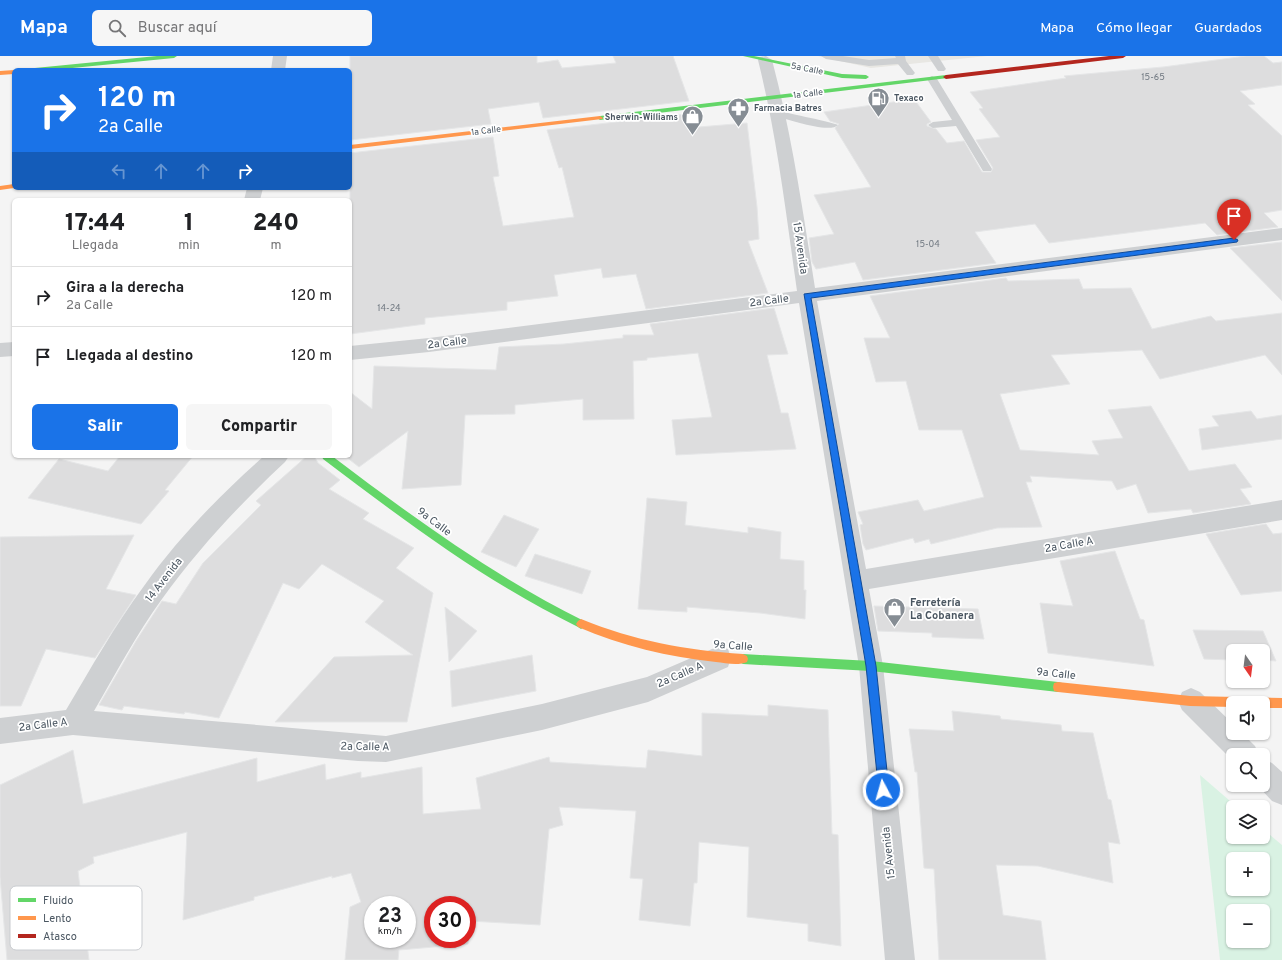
<!DOCTYPE html>
<html lang="es">
<head>
<meta charset="utf-8">
<style>
  body { margin:0; font-family:Overpass,sans-serif; background:#f6f6f6; color:#202124; height:100vh; display:flex; flex-direction:column; font-size:15px; white-space:nowrap }
  * { box-sizing:border-box; margin:0 }
  p { font-size:13px; color:#757577 }
  .icon { flex:none; width:22px; height:22px; fill:none; stroke:currentColor; stroke-width:2; stroke-linecap:round; stroke-linejoin:round }
  .map { position:relative; flex:1; overflow:hidden }
  .drawer { position:absolute; left:12px; top:142px; width:340px; height:260px; display:flex; flex-direction:column; background:#fff; border-radius:6px; box-shadow:0 1px 3px #0004 }
  .drawer>* { flex:none }
  .guide { position:absolute; left:12px; top:12px; width:340px; height:122px; border-radius:6px; box-shadow:0 1px 3px #0004; background:#1a73e8; color:#fff; overflow:hidden }
  .needle { width:26px; rotate:166deg }
  .tools { position:absolute; left:1226px; top:588px; display:grid; gap:8px }
  .tools a { display:grid; place-items:center; width:44px; height:44px; border-radius:6px; background:#fff; box-shadow:0 1px 3px #0004; font-size:20px }
  .speed { position:absolute; left:364px; top:840px; display:flex; gap:8px; font-size:20px; font-weight:700; text-align:center }
  .speed>* { display:grid; place-content:center; width:52px; height:52px; border-radius:50%; background:#fff; box-shadow:0 1px 3px #0004; line-height:1 }
  .speed small { font-size:10px; font-weight:400 }
  .speed .limit { border:6px solid #d22; background:#fff; color:#111 }
  .pin { position:absolute; display:grid; place-items:center; width:34px; height:34px; color:#fff; margin:-41px -17px; border-radius:50% 50% 50% 0; rotate:-45deg; box-shadow:0 0 4px #0007 }
  .pin .icon { rotate:45deg }
  .me { position:absolute; width:44px; margin:-22px; rotate:354deg; stroke-linejoin:round; filter:drop-shadow(0 0 3px #0008) }
  .turn { display:flex; align-items:center; gap:14px; height:84px; padding:0 20px; font-size:18px }
  .turn .icon { width:52px; height:52px; stroke-width:2.5 }
  .turn b { display:block; font-size:28px; line-height:34px }
  .lanes { display:flex; align-items:center; height:38px; padding:0 20px; background:#0003; justify-content:center; gap:20px; direction:ltr }
  .lanes .off { opacity:.35 }
  .eta { display:flex; justify-content:space-evenly; align-items:center; height:68px; text-align:center }
  .eta b { font-size:24px; font-weight:800; line-height:28px }
  .cta { display:flex; gap:8px; margin-top:auto; padding:8px 20px }
  .cta a { flex:1; height:46px; border-radius:6px; background:#1a73e8; color:#fff; font-size:16px; font-weight:800; line-height:46px; text-align:center }
  .cta a+a { background:#f6f6f6; color:#202124 }
  ul { padding:0; list-style:none }
  li { display:flex; align-items:center; gap:12px; height:60px; padding:0 20px; border-top:1px solid #e0e0e0 }
  li div { flex:1 }
  li b { display:block; font-size:15px }
  li em { font-style:normal }
  header { display:flex; align-items:center; gap:24px; box-sizing:border-box; height:56px; padding:0 20px; background:#1a73e8; color:#fff }
  header strong { font-size:19px }
  nav { display:flex; gap:22px; margin-inline-start:auto; font-size:14px }
  .search { width:280px; height:36px; background:#f6f6f6; display:flex; align-items:center; gap:10px; box-sizing:border-box; padding:0 14px; border-radius:6px; color:#757577; font-size:15px }
  .map>svg:first-child { display:block }
  .commercial { fill:#e8e7e3 }
  .green { fill:#d9f2e3; fill-rule:evenodd }
  .building { fill:#ddddde; stroke:#e5e6e7; fill-rule:evenodd }
  .lines { fill:none; stroke-linecap:round; stroke-linejoin:round }
  .lane { fill:#ced0d2; fill-rule:evenodd }
  .street { fill:#ced0d2; fill-rule:evenodd }
  .fast { fill:#63d668; fill-rule:evenodd }
  .slow { fill:#ff974d; fill-rule:evenodd }
  .jam { fill:#b3261e; fill-rule:evenodd }
  .route { fill:#1a73e8; stroke:#114b97 }
  .labels { text-anchor:middle; dominant-baseline:central; stroke-width:3.5; stroke-linejoin:round; paint-order:stroke }
  .far-street-label { font-size:9px; fill:#4a5661; stroke:#fff }
  .number-label { font-size:9px; fill:#707881 }
  .far-poi-label { font-size:9px; font-weight:bold; fill:#4a5661; stroke:#fff; text-anchor:start }
  .street-label { font-size:11px; fill:#4a5661; stroke:#fff }
  .poi-label { font-size:11px; font-weight:bold; fill:#4a5661; stroke:#fff; text-anchor:start }
  .key { fill:#fff; stroke:#c9ccd0; stroke-width:1 }
  .key-label { font-size:11px; fill:#4a5661 }
</style>
</head>
<body>
<header>
<strong>Mapa</strong>
<div class="search"><svg class="icon" aria-label="search" viewBox="0 0 24 24"><circle cx="10" cy="10" r="6"/><path d="M15 15l6 6"/></svg>Buscar aquí</div>
<nav><a>Mapa</a><a>Cómo llegar</a><a>Guardados</a></nav>
</header>
<div class="map">
<svg width="1282" height="904" viewBox="0 0 1282 904">
  <rect width="100%" height="100%" fill="#f4f4f4"/>
  <polygon class="commercial" points="818,0 987,0 871,12"/>
  <path class="green" d="M 1200,719 L 1237,751 L 1233,751 L 1233,781 L 1263,781 L 1263,773 L 1282,789 L 1282,904 L 1220,904 ZM 1233,803 L 1263,803 L 1263,833 L 1233,833 ZM 1233,855 L 1263,855 L 1263,885 L 1233,885 Z"/>
  <g class="building">
    <polygon points="350,0 537,0 537,7 558,4 562,12 616,7 613,0 673,0 689,45 543,62 539,46 488,53 491,68 350,84"/>
    <polygon points="1246,0 1264,0 1273,7 1282,6 1282,29 1240,35 1255,48 1248,49 1282,80 1282,154 1264,157 1278,171 1217,179 1205,167 1049,187 1035,168 975,176 996,207 863,224 855,206 816,213 812,206 809,182 834,178 814,139 871,131 835,72 839,68 830,65 824,56 914,43 931,66 927,68 927,70 936,73 947,87 964,85 982,116 991,116 993,112 976,84 1000,81 979,53 983,52 970,36 1066,22 1064,20 1163,11"/>
    <polygon points="694,57 699,71 747,67 757,151 759,183 748,185 768,237 646,253 636,218 603,222 601,212 554,219 558,240 507,246 507,254 425,262 425,268 350,278 350,97 493,81 499,120 493,121 503,170 574,161 562,111 559,112 547,74"/>
    <polygon points="1282,186 1282,245 1230,192"/>
    <polygon points="1006,222 1008,225 1079,223 1083,233 1131,232 1152,273 1211,260 1216,265 1282,257 1282,319 1265,299 1160,323 1142,294 1051,299 1070,328 1000,338 1020,394 1099,399 1092,385 1123,382 1108,354 1151,350 1189,415 1235,408 1252,431 1240,433 1251,448 1193,457 1191,453 1148,457 1136,428 1117,434 1112,425 1030,420 1032,426 1026,426 1042,471 997,472 931,488 929,483 915,487 913,482 866,494 863,488 860,469 863,468 858,456 918,444 924,455 984,441 962,374 919,374 906,325 876,326 864,282 890,282 870,240"/>
    <polygon points="774,252 788,298 767,299 781,357 788,357 796,393 676,399 672,364 712,361 698,297 647,302 647,304 633,305 634,363 583,364 583,343 515,349 515,358 465,359 461,429 402,433 408,375 359,411 345,400 350,400 350,336 372,353 374,310 496,314 499,291 564,288 623,282 623,279 654,279 650,268"/>
    <polygon points="1251,355 1257,363 1282,359 1282,383 1202,394 1199,373 1219,370 1212,360"/>
    <polygon points="120,400 193,400 165,434 169,435 141,468 28,442 59,403 108,415"/>
    <polygon points="307,400 314,400 318,407 340,424 329,433 369,457 363,463 414,492 396,512 433,537 407,666 275,666 334,601 413,599 365,566 384,545 322,508 299,533 283,527 219,662 185,656 184,658 124,650 122,654 99,649 136,585 162,545 176,548 203,507 261,449 256,445"/>
    <polygon points="647,442 687,446 685,469 748,477 748,471 781,476 780,503 804,505 804,534 806,534 805,563 760,557 687,551 687,556 638,553"/>
    <polygon points="504,459 539,473 516,511 481,496"/>
    <polygon points="1266,468 1273,478 1282,477 1282,535 1241,539 1206,478"/>
    <polygon points="134,479 106,533 136,539 95,602 46,593 21,650 0,650 0,481"/>
    <polygon points="1115,495 1140,563 1144,564 1154,610 1048,597 1040,547 1073,550 1060,505"/>
    <polygon points="535,498 591,515 582,538 525,520"/>
    <polygon points="874,550 978,553 984,583 932,581 932,577 878,575"/>
    <polygon points="445,551 477,575 449,606"/>
    <polygon points="1193,574 1263,575 1276,605 1263,604 1263,595 1233,595 1233,604 1204,603"/>
    <polygon points="532,599 536,635 452,651 450,615"/>
    <path d="M 768,649 L 828,654 L 832,778 L 838,779 L 841,890 L 808,885 L 808,868 L 747,861 L 749,791 L 699,786 L 697,827 L 694,827 L 690,870 L 639,864 L 643,823 L 630,822 L 636,755 L 559,751 L 563,769 L 549,773 L 540,869 L 469,865 L 468,888 L 399,894 L 398,904 L 345,904 L 350,851 L 361,846 L 351,817 L 332,822 L 332,820 L 254,841 L 254,844 L 183,864 L 187,776 L 93,801 L 94,807 L 78,815 L 89,904 L 7,904 L 0,821 L 0,729 L 73,694 L 83,748 L 257,702 L 257,726 L 325,708 L 326,724 L 361,716 L 361,722 L 422,711 L 423,758 L 481,753 L 476,722 L 549,701 L 550,706 L 646,712 L 648,694 L 702,700 L 702,657 L 768,660 ZM 373,849 L 407,849 L 407,883 L 373,883 ZM 433,849 L 467,849 L 467,883 L 433,883 Z"/>
    <polygon points="952,655 1000,660 1001,663 1061,669 1062,675 1093,677 1108,743 1111,744 1120,788 1108,786 1113,827 1038,810 996,809 1003,859 1041,865 1046,904 939,904 934,813 924,812 917,716 915,716 909,673 954,675"/>
  </g>
  <g class="lines">
    <g class="lane">
      <polygon points="821,0 843,0 869,4 896,2 895,0 905,0 906,5 915,17 913,19 907,19 898,8 869,10 826,3"/>
      <polygon points="928,0 938,0 946,13 944,15 938,15"/>
      <polygon points="932,20 937,23 992,113 991,115 983,115 956,70 933,72 928,69 933,66 952,64 927,23"/>
      <path d="M 779,55 C 787,57 836,67 838,69 C 830,78 787,63 775,60 L 774,58 Z"/>
    </g>
    <g class="street">
      <polygon points="273,0 287,0 285,14 271,14"/>
      <path d="M 766,0 L 772,4 C 792,79 803,156 815,232 L 1282,172 L 1282,184 L 817,245 L 866,513 L 1282,444 L 1282,464 L 869,533 L 883,610 L 915,904 L 885,904 L 859,610 L 799,247 L 429,296 L 350,304 L 350,290 L 429,282 L 797,235 C 786,157 777,80 758,4 L 760,1 Z"/>
      <polygon points="247,132 263,132 260,144 244,144"/>
      <polygon points="14,286 14,300 0,301 0,287"/>
      <path d="M 264,400 L 289,400 L 285,406 C 240,448 198,493 162,543 C 136,579 116,617 94,655 L 386,680 L 542,648 L 647,621 L 719,590 L 728,593 L 731,602 L 728,611 L 648,646 L 542,674 L 386,706 L 358,705 L 73,679 L 0,688 L 0,662 L 66,654 C 91,612 115,569 144,530 C 178,482 220,439 264,400 Z"/>
      <polygon points="1191,632 1200,636 1233,668 1233,677 1242,677 1255,690 1259,699 1233,699 1233,705 1182,654 1178,645 1182,636"/>
      <polygon points="1263,703 1272,707 1282,716 1282,749 1272,745 1257,729 1263,729"/>
    </g>
    <g class="fast">
      <polygon points="157,0 177,0 174,2 52,14 32,14 35,12"/>
      <polygon points="743,0 754,0 842,18 866,19 869,21 866,23 842,22"/>
      <polygon points="946,19 948,20 948,22 600,64 597,62 600,60"/>
      <path d="M 322,400 L 332,400 C 414,462 492,519 584,565 L 586,568 L 584,571 L 581,573 L 578,571 C 484,525 405,465 323,403 Z"/>
      <polygon points="743,598 871,605 1058,626 1062,627 1063,631 1062,635 1058,636 871,615 743,608 739,606 738,603 739,600"/>
    </g>
    <g class="slow">
      <polygon points="14,14 14,18 0,19 0,15"/>
      <polygon points="600,60 603,62 602,63 350,93 350,89"/>
      <polygon points="14,128 14,132 0,134 0,130"/>
      <path d="M 581,563 C 635,585 685,594 743,598 L 747,600 L 748,603 L 747,606 C 738,610 725,607 716,606 C 668,601 622,590 578,571 L 576,568 L 578,565 Z"/>
      <polygon points="1058,626 1190,640 1282,642 1282,652 1263,652 1263,647 1233,647 1233,651 1190,650 1058,636 1054,635 1053,631 1054,627"/>
    </g>
    <polygon class="jam" points="1109,0 1126,0 1123,2 946,23 943,21 946,19"/>
  </g>
  <polygon class="route" points="1234,182 1238,184 1237,186 811,242 876,610 889,734 887,738 883,740 879,738 866,610 804,238"/>
  <defs>
    <symbol id="fuel-pin" viewBox="-11 -11 22 30"><path d="M0 17L-7.5 6A9.5 9.5 0 1 1 7.5 6Z" fill="#868d94" stroke="#fff"/><path d="M-5.5-6h7V0h2V4h1.3V-2.5L3-4.5l.8-.8L6-3V5H2.5V1h-1V6h-7ZM-4.2-4.7v3.2H.2V-4.7Z" fill="#fff"/></symbol>
    <symbol id="pharmacy-pin" viewBox="-11 -11 22 30"><path d="M0 17L-7.5 6A9.5 9.5 0 1 1 7.5 6Z" fill="#868d94" stroke="#fff"/><path d="M-2-6h4v4h4v4h-4v4h-4v-4h-4v-4h4Z" fill="#fff"/></symbol>
    <symbol id="shop-pin" viewBox="-11 -11 22 30"><path d="M0 17L-7.5 6A9.5 9.5 0 1 1 7.5 6Z" fill="#868d94" stroke="#fff"/><path d="M-5-2.5h2.3a2.7 3.5 0 0 1 5.4 0H5L5.5 6h-11ZM-1.5-2.5h3a1.5 2.3 0 0 0-3 0Z" fill="#fff"/></symbol>
  </defs>
  <g fill-rule="evenodd">
    <use href="#fuel-pin" x="866" y="30" width="25" height="34"/>
    <use href="#pharmacy-pin" x="726" y="40" width="25" height="34"/>
    <use href="#shop-pin" x="680" y="48" width="25" height="34"/>
    <use href="#shop-pin" x="882" y="540" width="25" height="34"/>
  </g>
  <g class="labels">
    <g class="far-street-label">
      <text transform="translate(807 13) rotate(11)">5a Calle</text>
      <text transform="translate(808 38) rotate(-7)">1a Calle</text>
      <text transform="translate(486 75) rotate(-7)">1a Calle</text>
    </g>
    <g class="number-label">
      <text x="1153" y="21">15-65</text>
      <text x="928" y="188">15-04</text>
      <text x="389" y="252">14-24</text>
    </g>
    <g class="far-poi-label">
      <text x="894" y="42">Texaco</text>
      <text x="754" y="52">Farmacia Batres</text>
      <text x="678" y="61" text-anchor="end">Sherwin-Williams</text>
    </g>
    <g class="street-label">
      <text transform="translate(800 192) rotate(82)">15 Avenida</text>
      <text transform="translate(769 245) rotate(-7)">2a Calle</text>
      <text transform="translate(447 287) rotate(-7)">2a Calle</text>
      <text transform="translate(434 466) rotate(37)">9a Calle</text>
      <text transform="translate(1069 489) rotate(-10)">2a Calle A</text>
      <text transform="translate(164 524) rotate(-52)">14 Avenida</text>
      <text transform="translate(733 590) rotate(4)">9a Calle</text>
      <text transform="translate(1056 618) rotate(6)">9a Calle</text>
      <text transform="translate(680 619) rotate(-23)">2a Calle A</text>
      <text transform="translate(43 669) rotate(-7)">2a Calle A</text>
      <text transform="translate(365 691) rotate(1)">2a Calle A</text>
      <text transform="translate(889 797) rotate(-96)">15 Avenida</text>
    </g>
    <g class="poi-label">
      <text x="910" y="547">Ferretería<tspan x="910" dy="13">La Cobanera</tspan></text>
    </g>
  </g>
  <rect x="10" y="830" width="132" height="64" rx="6" class="key"/>
  <rect x="18" y="842" width="18" height="4" fill="#63d668"/>
  <rect x="18" y="860" width="18" height="4" fill="#ff974d"/>
  <rect x="18" y="878" width="18" height="4" fill="#b3261e"/>
  <g class="key-label">
    <text x="43" y="848">Fluido</text>
    <text x="43" y="866">Lento</text>
    <text x="43" y="884">Atasco</text>
  </g>
</svg>
<div class="tools">
<a><svg class="needle" viewBox="-14 -14 28 28"><path d="M0-13l5 13h-10z" fill="#e53935"/><path d="M0 13l5-13h-10z" fill="#757577"/></svg></a>
<a><svg class="icon" aria-label="sound" viewBox="0 0 24 24"><path d="M4 9h4l5-4v14l-5-4H4zM17 9q2 3 0 6"/></svg></a>
<a><svg class="icon" aria-label="search" viewBox="0 0 24 24"><circle cx="10" cy="10" r="6"/><path d="M15 15l6 6"/></svg></a>
<a><svg class="icon" aria-label="layers" viewBox="0 0 24 24"><path d="M12 4l9 5-9 5-9-5zM3 14l9 5 9-5"/></svg></a>
<a>+</a>
<a>−</a>
</div>
<div class="speed"><div>23<small>km/h</small></div><div class="limit">30</div></div>
<div class="pin" style="left:1234px;top:184px;background:#d93025"><svg class="icon" aria-label="arrive" viewBox="0 0 24 24"><path d="M6 21V4h12l-3 4 3 4H6"/></svg></div>
<svg class="me" style="left:883px;top:734px" viewBox="-20 -20 40 40"><circle r="17" fill="#1a73e8" stroke="#fff" stroke-width="3"/><path d="M0-11L8 9 0 5-8 9z" fill="#fff"/></svg>
<div class="guide">
<div class="turn"><svg class="icon" aria-label="right" viewBox="0 0 24 24"><path d="M7 20v-9h11M14 6l5 5-5 5"/></svg><div><b>120 m</b>2a Calle</div></div>
<div class="lanes"><svg class="icon off" aria-label="left" viewBox="0 0 24 24"><path d="M17 20v-9H6M10 6l-5 5 5 5"/></svg><svg class="icon off" aria-label="ahead" viewBox="0 0 24 24"><path d="M12 20V5M6 11l6-6 6 6"/></svg><svg class="icon off" aria-label="ahead" viewBox="0 0 24 24"><path d="M12 20V5M6 11l6-6 6 6"/></svg><svg class="icon" aria-label="right" viewBox="0 0 24 24"><path d="M7 20v-9h11M14 6l5 5-5 5"/></svg></div>
</div>
<section class="drawer">
<div class="eta">
<div><b>17:44</b><p>Llegada</p></div>
<div><b>1</b><p>min</p></div>
<div><b>240</b><p>m</p></div>
</div>
<ul>
<li><svg class="icon" aria-label="right" viewBox="0 0 24 24"><path d="M7 20v-9h11M14 6l5 5-5 5"/></svg><div><b>Gira a la derecha</b><p>2a Calle</p></div><em>120 m</em></li>
<li><svg class="icon" aria-label="arrive" viewBox="0 0 24 24"><path d="M6 21V4h12l-3 4 3 4H6"/></svg><div><b>Llegada al destino</b></div><em>120 m</em></li>
</ul>
<div class="cta"><a>Salir</a><a>Compartir</a></div>
</section>
</div>
</body>
</html>
